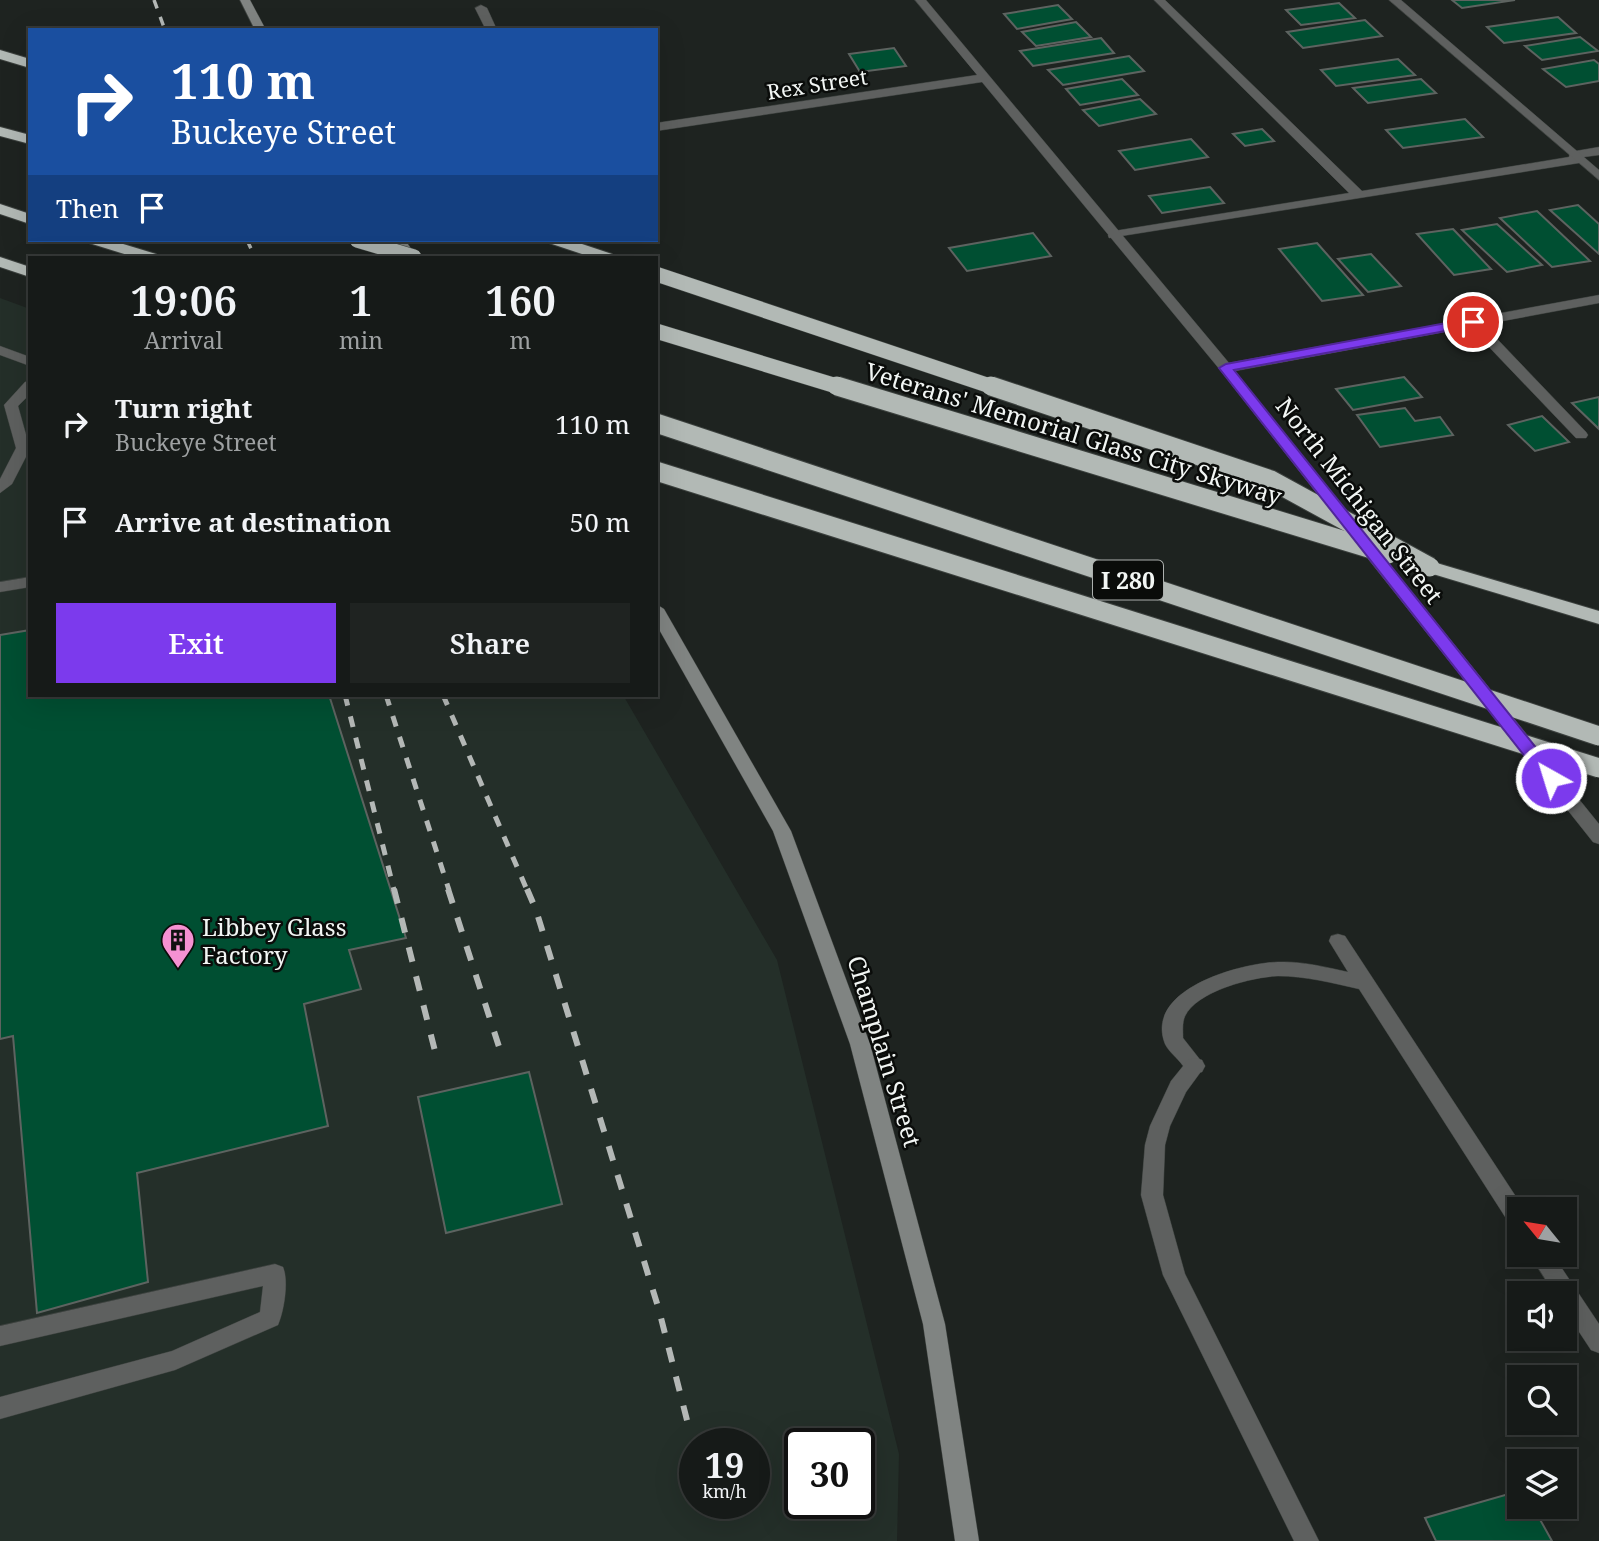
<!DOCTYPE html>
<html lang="en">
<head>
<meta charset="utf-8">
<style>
  body { margin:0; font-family:"Noto Serif",serif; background:#1f2321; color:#f1f3f6; height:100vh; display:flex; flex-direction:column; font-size:26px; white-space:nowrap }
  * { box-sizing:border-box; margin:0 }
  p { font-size:23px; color:#9ea1a2 }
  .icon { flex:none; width:38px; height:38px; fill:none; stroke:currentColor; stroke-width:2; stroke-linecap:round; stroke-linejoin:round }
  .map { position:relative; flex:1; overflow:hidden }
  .panel { position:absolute; left:28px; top:256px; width:630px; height:441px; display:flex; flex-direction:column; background:#161a18; border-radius:0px; box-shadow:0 7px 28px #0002,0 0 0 2px #353837 }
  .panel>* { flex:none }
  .top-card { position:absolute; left:28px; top:28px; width:630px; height:214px; border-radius:0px; box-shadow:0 7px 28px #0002,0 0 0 2px #353837; background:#1a4fa0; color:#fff; overflow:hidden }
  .needle { width:46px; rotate:300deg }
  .buttons { position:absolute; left:1507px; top:1197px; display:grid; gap:14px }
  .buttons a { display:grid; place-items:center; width:70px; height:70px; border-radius:0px; background:#161a18; box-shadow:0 7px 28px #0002,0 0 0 2px #353837; font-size:35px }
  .speed { position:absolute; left:679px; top:1428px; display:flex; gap:14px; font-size:35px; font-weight:700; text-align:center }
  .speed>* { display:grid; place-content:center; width:91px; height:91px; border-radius:50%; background:#161a18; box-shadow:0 7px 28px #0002,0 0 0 2px #353837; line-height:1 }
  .speed small { font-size:18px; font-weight:400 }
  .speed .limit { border:4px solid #111; border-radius:10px; background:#fff; color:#111 }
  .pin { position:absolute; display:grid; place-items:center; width:60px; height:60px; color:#fff; margin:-30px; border:4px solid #fff; border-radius:50%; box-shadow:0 2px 7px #0007 }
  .me { position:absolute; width:77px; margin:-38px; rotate:321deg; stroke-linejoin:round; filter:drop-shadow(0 0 5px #0008) }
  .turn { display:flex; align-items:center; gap:24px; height:147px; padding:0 28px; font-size:32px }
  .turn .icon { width:91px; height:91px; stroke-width:2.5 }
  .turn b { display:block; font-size:49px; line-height:60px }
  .then { display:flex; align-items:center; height:66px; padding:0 28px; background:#0003; gap:14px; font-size:26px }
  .eta { display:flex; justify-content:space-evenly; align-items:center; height:119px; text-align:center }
  .eta b { font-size:42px; font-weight:600; line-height:49px }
  .cta { display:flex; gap:14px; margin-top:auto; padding:14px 28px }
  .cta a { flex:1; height:80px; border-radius:0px; background:#7c3aed; color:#fff; font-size:28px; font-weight:600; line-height:80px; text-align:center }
  .cta a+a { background:#1f2321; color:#f1f3f6 }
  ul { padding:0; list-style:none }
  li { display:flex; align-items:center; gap:21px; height:98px; padding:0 28px }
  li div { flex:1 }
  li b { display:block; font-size:26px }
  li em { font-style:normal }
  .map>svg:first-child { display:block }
  .built { fill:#242f29; fill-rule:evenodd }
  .building { fill:#004f32; stroke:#5d6360; stroke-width:2 }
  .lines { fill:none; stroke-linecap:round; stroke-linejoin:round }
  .lane-casing { stroke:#3c413e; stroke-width:1 }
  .street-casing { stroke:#3c413e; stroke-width:1 }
  .secondary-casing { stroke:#3c413e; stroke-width:1 }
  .highway-casing { stroke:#3c413e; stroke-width:2 }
  .lane { fill:#5e605f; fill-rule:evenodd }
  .street { fill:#5e605f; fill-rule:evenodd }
  .secondary { fill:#808482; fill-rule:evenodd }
  .highway { fill:#b2b9b5; fill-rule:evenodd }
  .rail-far2 { stroke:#b4b8b6; stroke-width:3.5; stroke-dasharray:9 9; stroke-linecap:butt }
  .rail-far1 { stroke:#b4b8b6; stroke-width:5; stroke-dasharray:11 11; stroke-linecap:butt }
  .rail { stroke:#b4b8b6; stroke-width:6; stroke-dasharray:15 15; stroke-linecap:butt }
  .highway-bridge-far1-casing { stroke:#3c413e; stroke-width:16; stroke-linecap:butt }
  .highway-bridge-casing { stroke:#3c413e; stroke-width:21; stroke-linecap:butt }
  .highway-bridge-far1 { stroke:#b2b9b5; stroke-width:15 }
  .highway-bridge { stroke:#b2b9b5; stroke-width:19 }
  .route { fill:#7c3aed; stroke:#51269a; stroke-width:2 }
  .labels { text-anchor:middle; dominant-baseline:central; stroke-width:5; stroke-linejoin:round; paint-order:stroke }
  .far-street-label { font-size:21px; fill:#f2f6f4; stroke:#0a0c0a }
  .shield { fill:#0a0c0a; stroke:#acb0ae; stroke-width:2 }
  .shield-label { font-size:23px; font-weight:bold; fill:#f2f6f4 }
  .street-label { font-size:24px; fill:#f2f6f4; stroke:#0a0c0a }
  .poi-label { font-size:24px; fill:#f2f6f4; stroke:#0a0c0a; text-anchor:start }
</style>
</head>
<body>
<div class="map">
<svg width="1599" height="1541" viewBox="0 0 1599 1541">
  <rect width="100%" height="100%" fill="#1e2320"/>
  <path class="built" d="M 0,298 L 30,309 L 30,695 L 623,695 L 777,960 L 899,1454 L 897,1541 L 0,1541 ZM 695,1444 L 754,1444 L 754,1503 L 695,1503 ZM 800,1444 L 859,1444 L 859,1503 L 800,1503 Z"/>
  <g class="building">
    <polygon points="1452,0 1515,0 1462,8"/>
    <polygon points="1339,3 1355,18 1301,25 1286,10"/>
    <polygon points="1058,5 1072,19 1017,29 1004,14"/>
    <polygon points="1558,17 1576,33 1504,43 1487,27"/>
    <polygon points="1365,20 1382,36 1303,48 1287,32"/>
    <polygon points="1076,22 1091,37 1036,46 1022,32"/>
    <polygon points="1580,37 1598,51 1542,60 1525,46"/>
    <polygon points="1101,38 1114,53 1033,66 1020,51"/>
    <polygon points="894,48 906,66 860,72 849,54"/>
    <polygon points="1129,56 1144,71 1063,85 1048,70"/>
    <polygon points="1398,59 1415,75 1336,86 1321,70"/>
    <polygon points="1594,60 1599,64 1599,81 1566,87 1543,69"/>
    <polygon points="1122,79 1138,95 1080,105 1066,89"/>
    <polygon points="1421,79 1436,93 1368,103 1353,88"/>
    <polygon points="1140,99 1156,114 1099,126 1083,110"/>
    <polygon points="1465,119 1483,137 1403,148 1386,130"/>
    <polygon points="1262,129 1274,141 1245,146 1233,134"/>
    <polygon points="1191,139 1208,157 1135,170 1119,151"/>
    <polygon points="1210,187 1224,203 1162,213 1149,196"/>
    <polygon points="1578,205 1599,224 1599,254 1550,210"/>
    <polygon points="1537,211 1590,261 1552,267 1500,218"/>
    <polygon points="1497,224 1542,265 1507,272 1462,230"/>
    <polygon points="1453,229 1491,269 1454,275 1417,234"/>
    <polygon points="1033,233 1051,256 967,271 949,248"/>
    <polygon points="1317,243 1363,295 1322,301 1279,249"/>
    <polygon points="1371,254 1401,286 1368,292 1338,259"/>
    <polygon points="1404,377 1422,397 1353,410 1336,389"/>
    <polygon points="1599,397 1599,429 1572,403"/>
    <polygon points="1405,408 1415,421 1440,417 1453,435 1380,447 1357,415"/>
    <polygon points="1542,416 1569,442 1535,451 1508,425"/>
    <polygon points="30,630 30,695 329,695 406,938 349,950 361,989 304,1004 328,1126 137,1173 148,1282 37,1313 13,1036 0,1039 0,635"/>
    <polygon points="529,1072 562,1204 446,1233 418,1097"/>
    <polygon points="1519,1491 1519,1507 1533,1507 1552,1541 1436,1541 1425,1518"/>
  </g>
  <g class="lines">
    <defs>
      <g id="lane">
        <polygon points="1154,0 1165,0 1362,191 1569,157 1570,152 1599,147 1599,155 1584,157 1583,162 1579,163 1109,238 1108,235 1114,231 1349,193"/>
        <polygon points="1473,318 1478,319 1586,432 1588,435 1586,438 1576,438 1468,325 1468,319"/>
        <polygon points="0,346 30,357 30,366 0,355"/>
        <polygon points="30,381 30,394 18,406 30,449 12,484 0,493 0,479 16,448 4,405 25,382"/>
        <path d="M 1338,934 L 1345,936 L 1524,1209 L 1519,1209 L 1519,1229 L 1511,1226 L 1359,989 C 1333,983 1305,976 1278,976 C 1252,977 1197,991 1185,1016 C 1182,1023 1183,1031 1183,1038 L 1205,1066 L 1202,1072 C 1191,1075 1187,1071 1180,1062 C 1175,1056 1166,1049 1164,1041 C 1147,988 1242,963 1278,962 C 1302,961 1325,967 1348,972 L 1329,941 L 1331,936 Z"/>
        <polygon points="1530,1255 1553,1255 1599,1324 1599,1353 1591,1350 1564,1309 1564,1293 1554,1293"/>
        <path d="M 275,1264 L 283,1267 C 289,1281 284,1311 278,1325 L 175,1370 L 0,1419 L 0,1397 L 172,1351 L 260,1312 L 263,1286 L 0,1346 L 0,1326 Z"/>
      </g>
      <g id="street">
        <polygon points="915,0 926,0 1229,363 1599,295 1599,303 1235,371 1353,520 1345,525 1340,523 1221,371 982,82 656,131 656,123 977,75"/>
        <polygon points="1389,0 1401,0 1599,170 1599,180"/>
        <polygon points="481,5 487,8 497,30 486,30 475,8"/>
        <polygon points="1363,537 1369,539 1599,824 1599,844 1593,842 1357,545 1355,542 1357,539"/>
        <polygon points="30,577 30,587 0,592 0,582"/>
        <polygon points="1195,1058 1202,1060 1205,1066 1186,1092 1170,1126 1165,1145 1163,1195 1185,1274 1319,1541 1294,1541 1163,1275 1141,1195 1145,1145 1150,1126 1171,1081 1188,1060"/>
      </g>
      <g id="secondary">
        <polygon points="240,0 250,0 266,30 255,30"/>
        <polygon points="393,240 405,240 417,257 405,257"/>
        <polygon points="656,604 664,609 791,831 870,1044 945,1324 979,1541 955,1541 923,1324 850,1044 773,831 656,624"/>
      </g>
      <g id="highway">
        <polygon points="0,50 30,59 30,68 0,59"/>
        <polygon points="0,127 30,135 30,144 0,136"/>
        <polygon points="0,204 30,214 30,224 0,214"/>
        <polygon points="87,240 110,240 156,254 158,257 134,257 89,243"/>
        <polygon points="547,240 570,240 612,254 614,257 591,257 549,243"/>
        <polygon points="0,257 30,267 30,277 0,267"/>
        <polygon points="1430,561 1599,611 1599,624 1423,571 1421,567 1423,563"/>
      </g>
    </defs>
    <use href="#lane" class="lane-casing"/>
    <use href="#street" class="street-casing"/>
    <use href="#secondary" class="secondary-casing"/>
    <use href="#highway" class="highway-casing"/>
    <use href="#lane" class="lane"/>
    <use href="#street" class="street"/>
    <use href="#secondary" class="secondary"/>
    <use href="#highway" class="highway"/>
    <g class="rail-far2">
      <polyline points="154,0 165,30"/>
      <polyline points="247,240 255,257"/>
    </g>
    <g class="rail-far1">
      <polyline points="345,695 394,890"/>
      <polyline points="386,695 449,890"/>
      <polyline points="443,695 527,890"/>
    </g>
    <g class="rail">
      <polyline points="394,889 436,1055"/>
      <polyline points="448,889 502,1056"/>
      <polyline points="527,889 536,910 659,1310 689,1428"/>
    </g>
    <defs>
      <g id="highway-bridge-far1">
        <polyline points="357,240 414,257"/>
        <polyline points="656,274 996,388"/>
        <polyline points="656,331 843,388"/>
      </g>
      <g id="highway-bridge">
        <polyline points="837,386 1388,554"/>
        <polyline points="991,386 1271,480 1430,567"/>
        <polyline points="656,423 1599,736"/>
        <polyline points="656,471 1599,768"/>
      </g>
    </defs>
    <use href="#highway-bridge-far1" class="highway-bridge-far1-casing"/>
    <use href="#highway-bridge" class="highway-bridge-casing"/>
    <use href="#highway-bridge-far1" class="highway-bridge-far1"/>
    <use href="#highway-bridge" class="highway-bridge"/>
  </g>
  <polygon class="route" points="1473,318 1480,322 1478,325 1234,370 1557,774 1559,778 1551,784 1545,782 1219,368 1226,364"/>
  <defs>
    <symbol id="building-pin" viewBox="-11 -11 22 30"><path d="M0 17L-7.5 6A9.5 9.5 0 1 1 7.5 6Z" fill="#f591d2" stroke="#0a0c0a"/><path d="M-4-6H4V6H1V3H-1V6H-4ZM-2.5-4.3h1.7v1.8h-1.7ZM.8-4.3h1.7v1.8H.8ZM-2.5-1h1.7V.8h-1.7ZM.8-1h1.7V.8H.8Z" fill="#111"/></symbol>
  </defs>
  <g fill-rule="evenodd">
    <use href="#building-pin" x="159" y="921" width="38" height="52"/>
  </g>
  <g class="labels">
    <g class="far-street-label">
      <text transform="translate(817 84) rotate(-9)">Rex Street</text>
    </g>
    <rect class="shield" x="1093" y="560.5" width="70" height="39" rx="5"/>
    <g class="shield-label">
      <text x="1128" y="580">I 280</text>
    </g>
    <g class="street-label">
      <text transform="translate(1074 433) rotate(17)">Veterans' Memorial Glass City Skyway</text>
      <text transform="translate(1360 500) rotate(52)">North Michigan Street</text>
      <text transform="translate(885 1051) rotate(73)">Champlain Street</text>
    </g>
    <g class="poi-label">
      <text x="202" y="926">Libbey Glass<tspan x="202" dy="28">Factory</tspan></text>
    </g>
  </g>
</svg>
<div class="buttons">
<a><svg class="needle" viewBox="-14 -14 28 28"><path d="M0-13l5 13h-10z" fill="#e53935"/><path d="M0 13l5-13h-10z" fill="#9ea1a2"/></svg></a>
<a><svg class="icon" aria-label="sound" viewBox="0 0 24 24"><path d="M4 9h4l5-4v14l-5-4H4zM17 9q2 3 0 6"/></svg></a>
<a><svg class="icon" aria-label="search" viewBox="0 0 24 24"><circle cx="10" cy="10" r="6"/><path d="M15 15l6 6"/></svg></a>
<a><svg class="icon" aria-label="layers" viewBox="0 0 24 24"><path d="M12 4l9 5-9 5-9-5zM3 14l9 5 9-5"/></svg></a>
</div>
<div class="speed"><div>19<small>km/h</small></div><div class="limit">30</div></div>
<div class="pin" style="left:1473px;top:322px;background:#d93025"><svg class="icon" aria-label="arrive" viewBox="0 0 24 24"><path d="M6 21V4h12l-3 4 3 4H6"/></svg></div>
<svg class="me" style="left:1551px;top:778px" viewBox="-20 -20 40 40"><circle r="17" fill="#7c3aed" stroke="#fff" stroke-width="3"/><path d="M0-11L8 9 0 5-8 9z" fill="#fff"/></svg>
<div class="top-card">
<div class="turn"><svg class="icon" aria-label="right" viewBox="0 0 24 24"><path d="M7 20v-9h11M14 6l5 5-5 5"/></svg><div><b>110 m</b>Buckeye Street</div></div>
<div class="then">Then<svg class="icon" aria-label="arrive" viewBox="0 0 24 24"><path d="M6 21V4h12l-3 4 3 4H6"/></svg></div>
</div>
<section class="panel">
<div class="eta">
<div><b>19:06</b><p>Arrival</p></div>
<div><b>1</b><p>min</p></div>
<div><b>160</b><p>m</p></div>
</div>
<ul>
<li><svg class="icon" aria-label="right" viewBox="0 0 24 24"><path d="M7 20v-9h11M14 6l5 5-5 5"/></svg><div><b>Turn right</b><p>Buckeye Street</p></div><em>110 m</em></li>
<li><svg class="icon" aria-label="arrive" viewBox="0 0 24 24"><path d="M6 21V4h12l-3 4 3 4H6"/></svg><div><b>Arrive at destination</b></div><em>50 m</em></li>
</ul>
<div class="cta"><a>Exit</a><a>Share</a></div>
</section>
</div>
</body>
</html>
